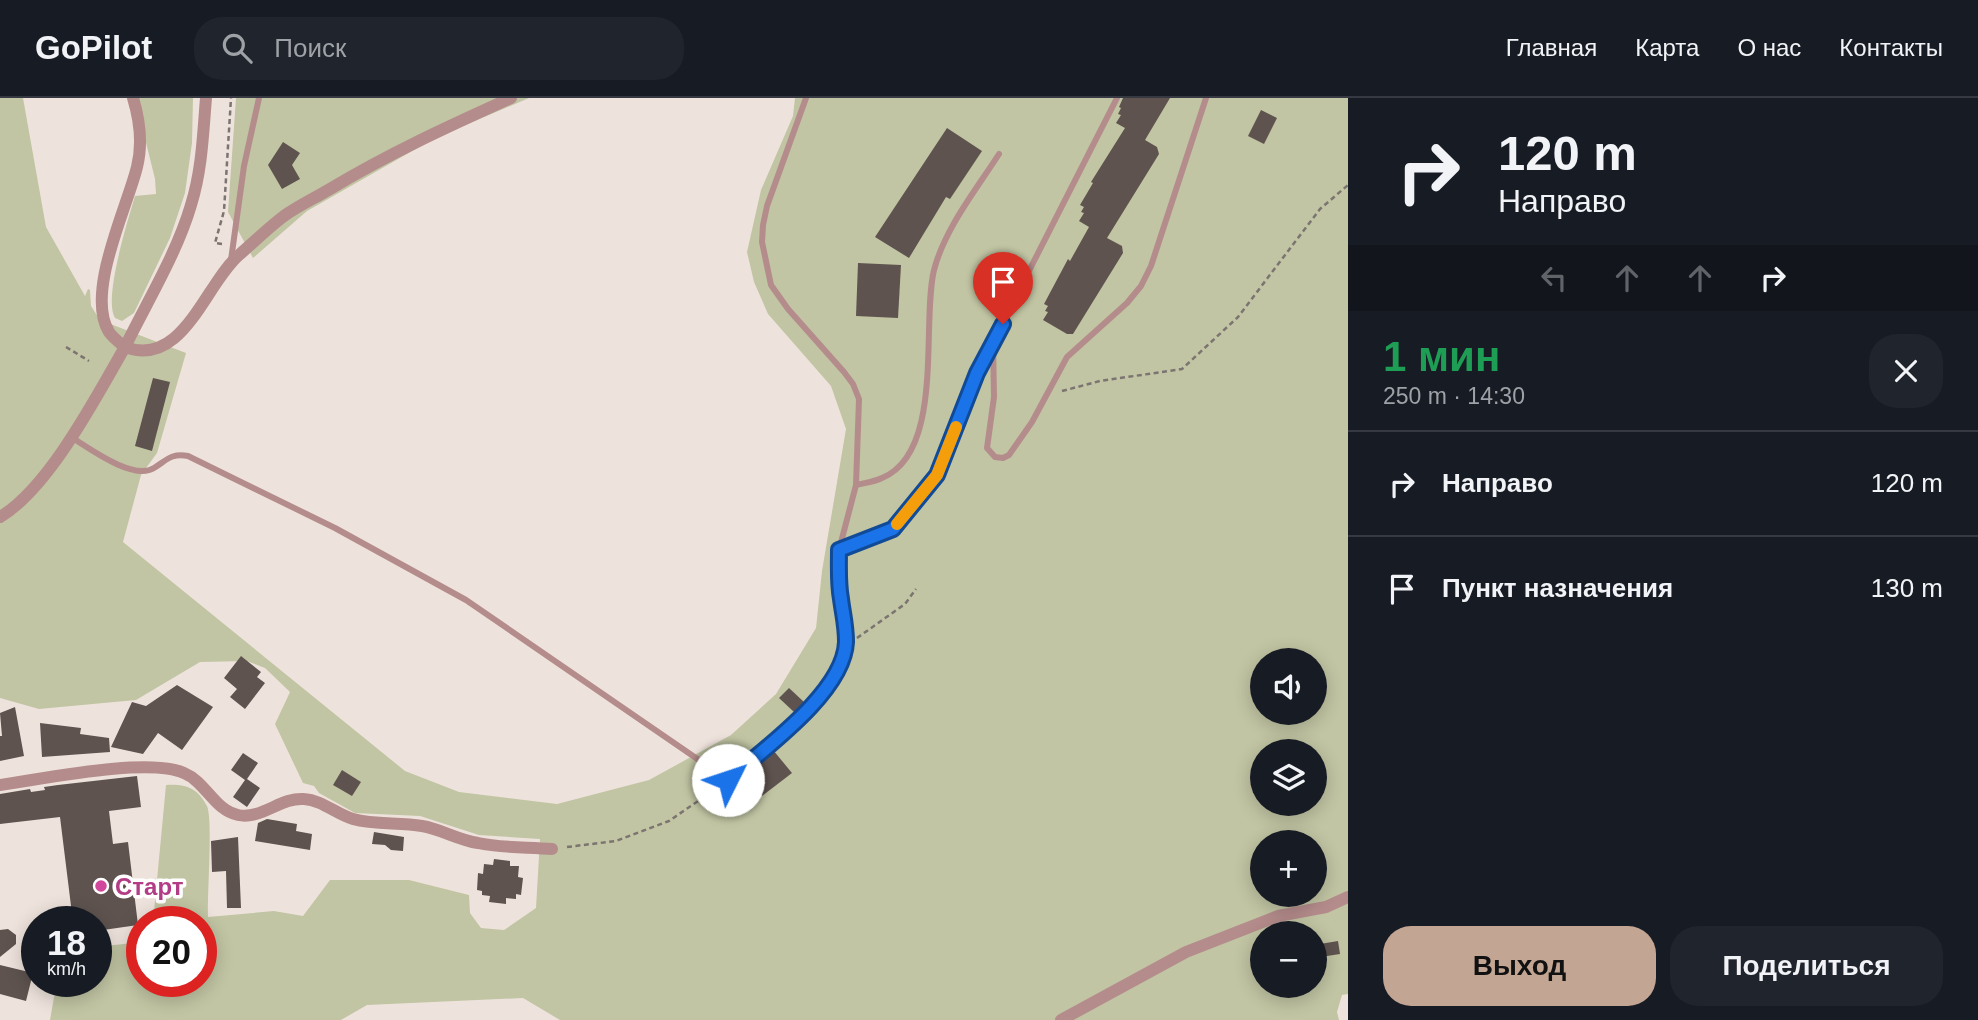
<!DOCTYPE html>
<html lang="ru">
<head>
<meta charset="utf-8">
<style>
  body { margin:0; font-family:Helvetica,sans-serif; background:#20242c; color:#f1f3f6; height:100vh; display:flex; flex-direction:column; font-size:26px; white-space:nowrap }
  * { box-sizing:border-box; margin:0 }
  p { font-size:23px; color:#9ea1a6 }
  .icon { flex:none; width:38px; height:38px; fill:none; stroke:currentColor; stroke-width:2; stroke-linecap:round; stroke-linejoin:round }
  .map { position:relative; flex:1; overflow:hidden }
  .details { display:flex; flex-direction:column; background:#171b24; width:630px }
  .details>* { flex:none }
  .banner { background:#171b24; color:#f1f3f6; overflow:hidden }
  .buttons { position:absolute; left:1250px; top:550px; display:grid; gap:14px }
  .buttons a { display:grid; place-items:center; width:77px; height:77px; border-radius:50%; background:#171b24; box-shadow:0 4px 18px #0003; font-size:35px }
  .speed { position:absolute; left:21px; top:808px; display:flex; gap:14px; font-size:35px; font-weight:700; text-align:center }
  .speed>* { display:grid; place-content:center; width:91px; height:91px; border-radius:50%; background:#171b24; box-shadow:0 4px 18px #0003; line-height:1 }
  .speed small { font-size:18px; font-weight:400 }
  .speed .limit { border:10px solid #d22; background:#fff; color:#111 }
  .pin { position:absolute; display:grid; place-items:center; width:60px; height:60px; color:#fff; margin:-72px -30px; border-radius:50% 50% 50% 0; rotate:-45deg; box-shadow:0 0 7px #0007 }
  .pin .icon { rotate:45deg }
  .me { position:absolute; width:77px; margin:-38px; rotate:49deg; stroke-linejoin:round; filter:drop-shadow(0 0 5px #0008) }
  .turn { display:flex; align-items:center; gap:24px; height:147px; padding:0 35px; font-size:32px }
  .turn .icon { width:91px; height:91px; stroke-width:2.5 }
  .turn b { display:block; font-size:49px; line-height:60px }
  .lanes { display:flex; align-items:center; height:66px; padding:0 35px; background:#0003; justify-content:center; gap:35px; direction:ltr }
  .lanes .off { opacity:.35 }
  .round { display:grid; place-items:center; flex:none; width:74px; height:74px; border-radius:28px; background:#20242c }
  .head { display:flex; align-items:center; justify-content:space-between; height:119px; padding:0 35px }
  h1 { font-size:42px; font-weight:700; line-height:52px; color:#1e9e55 }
  .primary-button { display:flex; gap:14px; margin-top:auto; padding:14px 35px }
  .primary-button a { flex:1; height:80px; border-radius:28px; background:#c3a593; color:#111; font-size:28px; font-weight:700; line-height:80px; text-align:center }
  .primary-button a+a { background:#20242c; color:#f1f3f6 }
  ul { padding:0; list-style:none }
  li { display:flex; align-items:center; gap:21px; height:105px; padding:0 35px; border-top:2px solid #363941 }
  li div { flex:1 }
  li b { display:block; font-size:26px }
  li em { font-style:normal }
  header { display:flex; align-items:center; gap:42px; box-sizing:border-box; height:98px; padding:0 35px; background:#171b24; border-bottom:2px solid #363941 }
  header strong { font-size:33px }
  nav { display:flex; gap:38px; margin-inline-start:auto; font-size:24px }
  .search { width:490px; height:63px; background:#20242c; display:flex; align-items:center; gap:18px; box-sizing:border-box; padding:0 24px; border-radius:28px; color:#9ea1a6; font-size:26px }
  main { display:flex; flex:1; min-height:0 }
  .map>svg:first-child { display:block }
  .green { fill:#c1c5a3; fill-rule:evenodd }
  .building { fill:#5e534f }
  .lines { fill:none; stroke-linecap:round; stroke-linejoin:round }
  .path { stroke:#7b7470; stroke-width:2.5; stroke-dasharray:5 3.5; stroke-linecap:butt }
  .service { stroke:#b58c8c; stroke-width:6 }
  .minor { stroke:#b58c8c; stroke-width:12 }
  .route-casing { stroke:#114b97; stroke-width:18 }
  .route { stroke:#1a73e8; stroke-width:12 }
  .slow { stroke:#f59e0b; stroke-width:12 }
  .hotel-dot { fill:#d1479c; stroke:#fff; stroke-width:2.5 }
  .labels { text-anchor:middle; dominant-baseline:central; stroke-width:7; stroke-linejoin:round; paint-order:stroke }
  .hotel-label { font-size:24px; font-weight:bold; fill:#b23c85; stroke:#fff; text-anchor:start }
</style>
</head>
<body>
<header>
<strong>GoPilot</strong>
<div class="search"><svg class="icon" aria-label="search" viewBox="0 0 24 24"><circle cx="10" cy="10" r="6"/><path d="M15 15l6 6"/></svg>Поиск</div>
<nav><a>Главная</a><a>Карта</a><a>О нас</a><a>Контакты</a></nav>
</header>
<main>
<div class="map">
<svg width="1348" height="922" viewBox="0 0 1348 922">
  <rect width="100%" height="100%" fill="#eee3dc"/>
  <g class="green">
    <path d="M 0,0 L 23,0 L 46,129 L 85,198 L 88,191 L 90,192 L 91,208 L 100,222 L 186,255 L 157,355 L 141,377 L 123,444 L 405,673 L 459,694 L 557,706 L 649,682 L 731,637 L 776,596 L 816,530 L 822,473 L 846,331 L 831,288 L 768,216 L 754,184 L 747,154 L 761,92 L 793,18 L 795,0 L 1348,0 L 1348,896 L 1342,897 L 1337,914 L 1339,922 L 560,922 L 523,900 L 367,907 L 341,922 L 50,922 L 54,899 L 61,884 L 96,884 L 96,849 L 142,844 L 142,884 L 201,884 L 201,824 L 153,824 L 166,687 C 185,686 197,689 207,708 C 213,721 207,798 208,819 L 274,813 L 303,818 L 330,782 L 409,782 L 469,797 L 470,815 L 481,830 L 504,832 L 536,810 L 540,741 L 479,737 L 420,718 L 355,715 L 319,695 L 314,688 L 303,685 L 275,626 L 290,594 L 265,570 L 247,563 L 200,564 L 136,602 L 39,611 L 0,600 ZM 1262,562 L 1314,562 L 1314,614 L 1262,614 ZM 1262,653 L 1314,653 L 1314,705 L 1262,705 ZM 1262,744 L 1314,744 L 1314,796 L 1262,796 ZM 1262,835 L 1314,835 L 1314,887 L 1262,887 Z"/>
    <path d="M 135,0 L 193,0 L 192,45 L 185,95 L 170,140 L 134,215 L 122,223 L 115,220 C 103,201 128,122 135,98 L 156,96 L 155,81 Z"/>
    <polygon points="236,0 529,0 435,40 307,113 253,160 228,114"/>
  </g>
  <g class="building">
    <polygon points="1123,0 1170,0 1145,42 1157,49 1159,56 1107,140 1122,148 1123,155 1073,236 1067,236 1043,222 1048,214 1045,213 1048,208 1044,206 1068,161 1070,163 1089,129 1079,123 1084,115 1081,114 1084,109 1080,107 1093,85 1091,84 1125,30 1116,25 1121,17 1118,16 1121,10 1119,9"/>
    <polygon points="1261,12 1277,20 1264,46 1248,38"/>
    <polygon points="947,30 982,53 950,101 946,99 909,160 875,139"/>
    <polygon points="283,44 300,55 292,67 300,81 282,91 268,67"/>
    <polygon points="858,165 901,167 898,220 856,218"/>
    <polygon points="153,280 170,284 152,353 135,348"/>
    <polygon points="241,558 261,574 257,579 265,585 245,611 230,599 237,591 224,580"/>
    <polygon points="177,587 213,609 182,652 158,635 143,656 111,649 132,604 146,608"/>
    <polygon points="789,590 804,604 794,614 779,600"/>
    <polygon points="15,609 24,658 0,663 0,638 2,638 0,615"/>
    <polygon points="40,625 81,630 80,636 109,640 110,654 42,659"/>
    <polygon points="773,652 792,675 762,698 744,675"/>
    <polygon points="243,655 258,665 247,681 260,690 247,709 233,699 245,682 231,672"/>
    <polygon points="342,672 361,684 352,698 333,687"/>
    <polygon points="137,678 141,709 109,713 113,746 128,744 138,827 96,833 96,824 73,824 60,719 0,726 0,696 30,691 31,694 45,692 44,689 58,687"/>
    <polygon points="267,721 297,726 296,733 312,736 310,752 255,743 258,725"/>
    <polygon points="374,734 404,739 403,753 391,752 385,747 372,746"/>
    <polygon points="238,739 241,810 227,810 226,773 212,774 211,743"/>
    <polygon points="494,761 510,763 510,768 519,768 518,779 523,780 521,797 516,796 516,801 506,800 506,806 489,804 490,798 482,797 482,793 477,792 478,775 483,776 484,766 493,767"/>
    <polygon points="8,831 16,837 16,846 0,859 0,832"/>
    <polygon points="1338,843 1340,856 1314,860 1314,847"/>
    <polygon points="0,867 33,875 26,903 0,896"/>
  </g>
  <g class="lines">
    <g class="path">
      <polyline points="222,146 215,145 224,113 231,0"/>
      <polyline points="66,249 89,263"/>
      <polyline points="1062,293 1100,283 1182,271 1238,219 1320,111 1348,87"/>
      <polyline points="857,540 905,506 916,491"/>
      <polyline points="567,749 616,743 669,723 720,688"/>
    </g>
    <g class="service">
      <polyline points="231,162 244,68 259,0"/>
      <polyline points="993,245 994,299 987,350 995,359 1003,360 1009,357 1032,324 1067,259 1127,205 1141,188 1151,168 1206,0"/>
      <path d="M 71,339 C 89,350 133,383 154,370 C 167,362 171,355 188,358 L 335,430 L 466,502 L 728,682 L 812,607 L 832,584 L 846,547 L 846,521 L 841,502 L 839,452 L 856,387 L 859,301 L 853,286 L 844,274 L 788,211 L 771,187 L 762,144 L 763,127 L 767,108 L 806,0"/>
      <path d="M 856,387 C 864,385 874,384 882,380 C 945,354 921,225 934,172 C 945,130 976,92 999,56"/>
      <polyline points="839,452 893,431 938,377 977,275 1117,0"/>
    </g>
    <g class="minor">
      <path d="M 133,0 C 140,23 143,45 137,69 C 127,110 85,195 109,234 C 113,240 120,245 125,249 C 147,204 177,155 191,107 C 202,72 203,36 206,0"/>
      <path d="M 0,419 C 49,390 96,299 125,249 C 183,271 205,186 239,157 C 254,144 268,130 284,118 C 298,108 315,100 330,91 C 388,56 449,28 511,0"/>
      <path d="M 0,687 C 43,681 148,659 184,675 C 206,684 214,712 238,717 C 261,722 281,699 304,701 C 322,702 336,716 353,721 C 375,727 399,724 422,728 C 441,731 458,742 478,745 C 501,750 527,749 552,751"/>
      <polyline points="1061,922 1186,854 1278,818 1326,809 1348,799"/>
    </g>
  </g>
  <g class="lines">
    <defs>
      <path id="route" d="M 728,682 C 764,651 844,594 846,544 C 846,527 843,517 841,501 C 838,485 839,468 839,452 L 893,431 L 937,377 L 977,275 L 1003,226"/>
    </defs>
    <use href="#route" class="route-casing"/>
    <use href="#route" class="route"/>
    <polyline class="slow" points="897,426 937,377 956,329"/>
  </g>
  <circle class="hotel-dot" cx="101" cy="788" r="7"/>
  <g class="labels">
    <g class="hotel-label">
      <text x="115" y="788">Старт</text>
    </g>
  </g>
</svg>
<div class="buttons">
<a><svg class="icon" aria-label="sound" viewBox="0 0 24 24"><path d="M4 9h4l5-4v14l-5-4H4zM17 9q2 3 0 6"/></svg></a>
<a><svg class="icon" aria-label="layers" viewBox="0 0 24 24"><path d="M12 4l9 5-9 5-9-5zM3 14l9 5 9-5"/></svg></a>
<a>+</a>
<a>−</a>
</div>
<div class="speed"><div>18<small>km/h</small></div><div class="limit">20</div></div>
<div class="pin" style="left:1003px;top:226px;background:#d93025"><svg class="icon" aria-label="arrive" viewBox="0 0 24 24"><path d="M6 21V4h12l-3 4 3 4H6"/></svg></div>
<svg class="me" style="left:728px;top:682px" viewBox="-20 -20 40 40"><circle r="19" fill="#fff"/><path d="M0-13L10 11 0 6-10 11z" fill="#1a73e8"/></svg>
</div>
<section class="details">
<div class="banner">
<div class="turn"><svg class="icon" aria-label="right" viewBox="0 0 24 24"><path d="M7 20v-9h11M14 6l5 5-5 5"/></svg><div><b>120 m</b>Направо</div></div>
<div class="lanes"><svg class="icon off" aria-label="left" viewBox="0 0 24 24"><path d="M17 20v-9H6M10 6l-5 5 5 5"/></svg><svg class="icon off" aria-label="ahead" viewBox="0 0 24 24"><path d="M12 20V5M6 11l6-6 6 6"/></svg><svg class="icon off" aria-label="ahead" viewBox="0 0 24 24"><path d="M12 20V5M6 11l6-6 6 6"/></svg><svg class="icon" aria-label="right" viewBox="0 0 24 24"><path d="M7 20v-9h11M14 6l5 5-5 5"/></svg></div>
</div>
<div class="head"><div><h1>1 мин</h1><p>250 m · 14:30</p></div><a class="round"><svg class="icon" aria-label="close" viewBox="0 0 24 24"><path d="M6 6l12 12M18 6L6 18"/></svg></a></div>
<ul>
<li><svg class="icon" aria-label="right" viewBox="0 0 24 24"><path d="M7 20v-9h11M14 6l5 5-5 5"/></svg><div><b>Направо</b></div><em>120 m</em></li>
<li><svg class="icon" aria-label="arrive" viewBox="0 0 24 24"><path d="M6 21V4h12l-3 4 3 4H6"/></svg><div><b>Пункт назначения</b></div><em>130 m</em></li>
</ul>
<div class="primary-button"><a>Выход</a><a>Поделиться</a></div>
</section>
</main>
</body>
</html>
